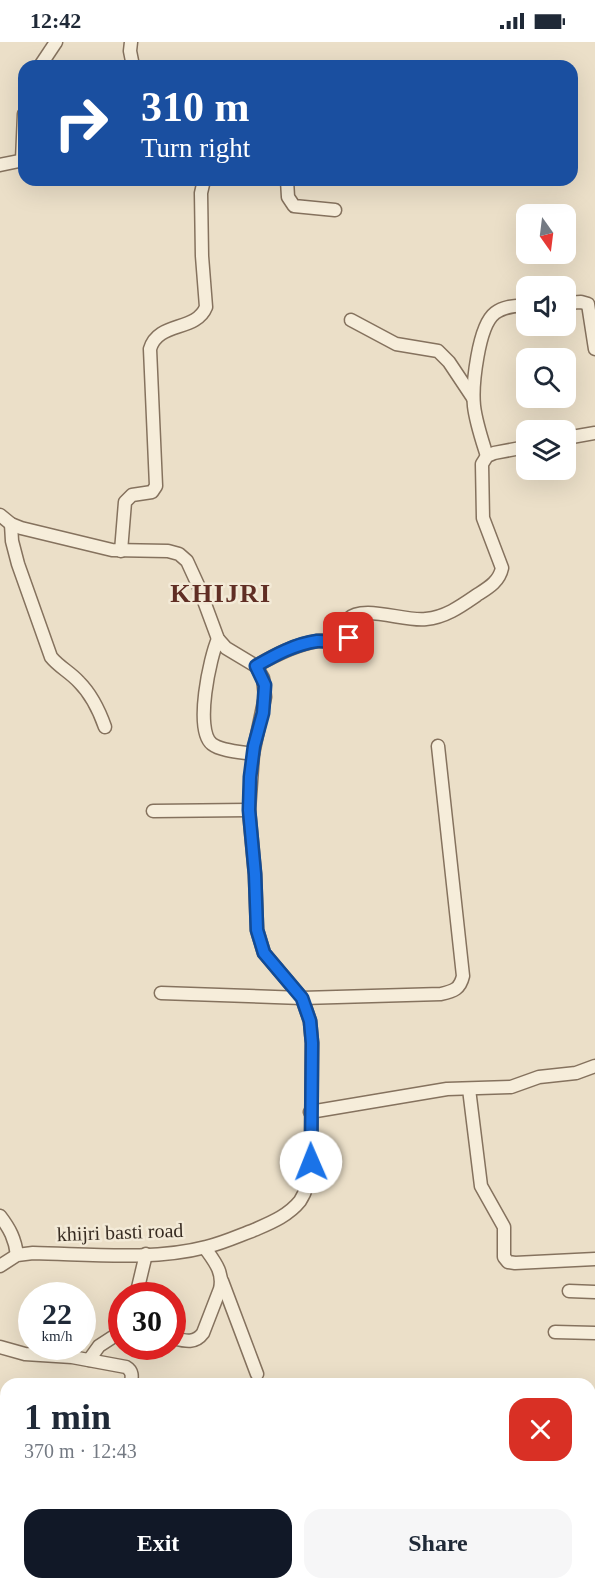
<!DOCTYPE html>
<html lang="en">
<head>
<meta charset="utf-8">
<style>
  body { margin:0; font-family:"Times New Roman",serif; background:#f6f6f7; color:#1f2937; height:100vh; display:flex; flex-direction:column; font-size:22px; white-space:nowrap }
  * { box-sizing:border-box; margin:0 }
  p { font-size:20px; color:#747a83 }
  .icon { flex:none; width:33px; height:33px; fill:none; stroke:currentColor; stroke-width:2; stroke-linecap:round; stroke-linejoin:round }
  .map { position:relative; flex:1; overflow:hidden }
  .drawer { position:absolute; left:0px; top:1336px; width:596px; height:212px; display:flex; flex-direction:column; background:#fff; border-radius:18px 18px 0 0; box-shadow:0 6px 24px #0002 }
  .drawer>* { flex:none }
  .top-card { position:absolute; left:18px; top:18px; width:560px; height:126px; border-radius:18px; box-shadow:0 6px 24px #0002; background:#1a4fa0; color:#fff; overflow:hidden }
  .needle { width:39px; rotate:166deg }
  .tools { position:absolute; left:516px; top:162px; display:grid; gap:12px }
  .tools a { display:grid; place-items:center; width:60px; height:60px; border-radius:12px; background:#fff; box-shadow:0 6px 24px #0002; font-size:30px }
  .speed { position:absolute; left:18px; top:1240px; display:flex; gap:12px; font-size:30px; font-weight:700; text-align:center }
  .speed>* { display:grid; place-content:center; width:78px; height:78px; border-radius:50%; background:#fff; box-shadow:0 6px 24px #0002; line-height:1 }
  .speed small { font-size:15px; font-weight:400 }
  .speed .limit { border:9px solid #d22; background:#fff; color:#111 }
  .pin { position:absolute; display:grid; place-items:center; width:51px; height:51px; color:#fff; margin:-26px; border-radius:12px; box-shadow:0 3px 9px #0006 }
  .me { position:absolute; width:66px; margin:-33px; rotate:359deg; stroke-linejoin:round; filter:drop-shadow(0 0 4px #0008) }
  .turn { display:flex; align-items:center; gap:21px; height:126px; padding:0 24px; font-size:27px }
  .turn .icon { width:78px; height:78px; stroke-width:2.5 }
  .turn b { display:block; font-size:42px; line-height:51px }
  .round { display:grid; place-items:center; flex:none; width:63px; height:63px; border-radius:18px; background:#f6f6f7 }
  .head { display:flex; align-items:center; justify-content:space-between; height:102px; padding:0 24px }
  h1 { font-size:36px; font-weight:800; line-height:45px }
  .button { display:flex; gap:12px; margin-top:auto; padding:12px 24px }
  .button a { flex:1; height:69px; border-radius:18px; background:#111827; color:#fff; font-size:24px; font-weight:800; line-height:69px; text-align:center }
  .button a+a { background:#f6f6f7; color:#1f2937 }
  .status { display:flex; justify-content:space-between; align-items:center; height:42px; padding:0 30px; background:#fff; direction:ltr }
  .status svg { height:16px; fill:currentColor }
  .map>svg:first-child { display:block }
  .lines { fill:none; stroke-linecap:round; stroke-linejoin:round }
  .street-casing { stroke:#85725e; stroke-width:15 }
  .street { stroke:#f6edda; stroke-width:12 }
  .route-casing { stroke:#114b97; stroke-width:15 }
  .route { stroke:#1a73e8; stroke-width:10 }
  .labels { text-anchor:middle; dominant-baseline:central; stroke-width:5; stroke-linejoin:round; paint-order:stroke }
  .street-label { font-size:20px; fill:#372b21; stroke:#f3ead7 }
  .district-label { font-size:26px; font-weight:bold; letter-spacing:1.5px; fill:#602e24; stroke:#f3ead7 }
</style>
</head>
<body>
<div class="status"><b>12:42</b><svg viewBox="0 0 49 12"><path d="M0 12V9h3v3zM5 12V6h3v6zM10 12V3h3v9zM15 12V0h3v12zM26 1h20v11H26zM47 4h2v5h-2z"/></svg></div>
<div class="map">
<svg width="595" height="1547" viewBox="0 0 595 1547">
  <rect width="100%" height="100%" fill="#ebdfc8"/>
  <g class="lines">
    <defs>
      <g id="street">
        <polyline points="131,0 130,9 133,24"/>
        <polyline points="40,24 56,0"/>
        <polyline points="22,118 24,72"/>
        <polyline points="0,123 24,118"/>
        <polyline points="287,138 288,155 294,164 335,168"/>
        <polyline points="566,261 581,260 588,262 595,307"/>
        <polyline points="351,278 396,302 438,309 449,320 473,356"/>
        <polyline points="566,396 595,391"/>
        <path d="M 487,414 C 482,398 476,381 474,364 C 472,344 478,284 495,271 C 504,264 516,264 526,263"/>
        <path d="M 0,473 L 11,482 L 21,486 L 112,508 L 168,509 L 179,512 L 187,519 L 198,543 L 218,597 L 226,606 L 256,624 L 263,636 L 265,655 L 253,712 L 249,768 L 255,833 L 257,888 L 264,911 L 302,956 L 310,979 L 312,1001 L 311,1120 C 310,1134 308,1147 300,1159 C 288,1174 270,1181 254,1188 C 238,1194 223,1201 206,1205 C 153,1219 88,1212 33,1211 L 17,1213 L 0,1224"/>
        <path d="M 11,482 L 12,499 L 18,522 L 51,615 C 59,625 70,630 79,640 C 92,653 99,668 105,685"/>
        <path d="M 121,509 L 125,460 L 132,453 L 152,450 L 156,444 L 150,307 C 158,279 196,290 206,265 L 202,214 L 201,151 L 204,138"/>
        <path d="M 218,597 C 210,615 194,688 212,702 C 221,709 241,710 253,712"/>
        <path d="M 256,624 C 275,613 296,602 318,599 C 328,598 337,601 347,599 L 349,594 L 348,577 C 363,562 405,580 426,577 C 446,575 461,564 477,553 C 488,546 499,540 502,526 L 483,476 L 482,422 L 487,414 L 494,411 L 526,405"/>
        <polyline points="153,769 249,768"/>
        <path d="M 161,951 L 302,956 L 441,952 C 454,949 460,947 463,934 L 438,704"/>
        <polyline points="469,1047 481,1144 504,1185 504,1215 508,1220 515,1221 595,1217"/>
        <polyline points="310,1070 447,1047 511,1045 539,1035 576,1031 595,1024"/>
        <path d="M 0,1174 C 10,1187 15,1197 17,1213"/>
        <polyline points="222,1239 257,1332"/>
        <polyline points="569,1249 595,1250"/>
        <polyline points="136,1254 146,1212"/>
        <polyline points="555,1290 595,1291"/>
        <path d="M 172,1296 C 185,1299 195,1302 203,1291 L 220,1247 C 224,1230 214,1219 205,1206"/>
        <path d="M 0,1305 L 25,1312 L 72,1315 L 126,1325 C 133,1329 132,1335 131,1342"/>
        <polyline points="89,1318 99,1304 122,1289"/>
        <polyline points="541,1542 542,1547"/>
        <polyline points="255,1547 265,1542"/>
        <polyline points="372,1547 404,1542"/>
      </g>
    </defs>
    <use href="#street" class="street-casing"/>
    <use href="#street" class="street"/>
  </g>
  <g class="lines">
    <defs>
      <path id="route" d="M 311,1120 L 312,1001 L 310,979 L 302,956 L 264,911 L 257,888 L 255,832 L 249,768 L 250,735 L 254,704 L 263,671 L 265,643 L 256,624 C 275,613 295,602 317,599 C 328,598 341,604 349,596"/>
    </defs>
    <use href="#route" class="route-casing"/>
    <use href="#route" class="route"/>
  </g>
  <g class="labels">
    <g class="street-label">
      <text transform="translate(120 1190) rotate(-2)">khijri basti road</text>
    </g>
    <g class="district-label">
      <text x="221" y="551">KHIJRI</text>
    </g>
  </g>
</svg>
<div class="tools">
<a><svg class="needle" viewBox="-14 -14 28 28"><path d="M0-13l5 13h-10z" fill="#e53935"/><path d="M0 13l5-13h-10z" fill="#747a83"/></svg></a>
<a><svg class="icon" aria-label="sound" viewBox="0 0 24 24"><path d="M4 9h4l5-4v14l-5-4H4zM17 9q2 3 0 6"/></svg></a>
<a><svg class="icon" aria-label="search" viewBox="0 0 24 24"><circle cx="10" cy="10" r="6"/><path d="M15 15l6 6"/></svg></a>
<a><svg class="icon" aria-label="layers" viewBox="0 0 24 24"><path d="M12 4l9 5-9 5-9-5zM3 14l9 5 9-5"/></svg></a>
</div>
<div class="speed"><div>22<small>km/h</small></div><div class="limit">30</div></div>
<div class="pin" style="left:349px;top:596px;background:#d93025"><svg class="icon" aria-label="arrive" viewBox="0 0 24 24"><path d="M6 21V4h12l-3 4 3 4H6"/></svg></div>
<svg class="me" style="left:311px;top:1120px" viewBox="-20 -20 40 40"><circle r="19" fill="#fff"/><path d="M0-13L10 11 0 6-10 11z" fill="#1a73e8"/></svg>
<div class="top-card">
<div class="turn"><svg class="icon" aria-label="right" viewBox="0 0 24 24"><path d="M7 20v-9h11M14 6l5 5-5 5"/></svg><div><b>310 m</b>Turn right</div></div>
</div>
<section class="drawer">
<div class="head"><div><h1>1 min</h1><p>370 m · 12:43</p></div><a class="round" style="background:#d93025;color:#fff"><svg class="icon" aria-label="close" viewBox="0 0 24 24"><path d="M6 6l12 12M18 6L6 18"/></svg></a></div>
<div class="button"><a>Exit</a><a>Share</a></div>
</section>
</div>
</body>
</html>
